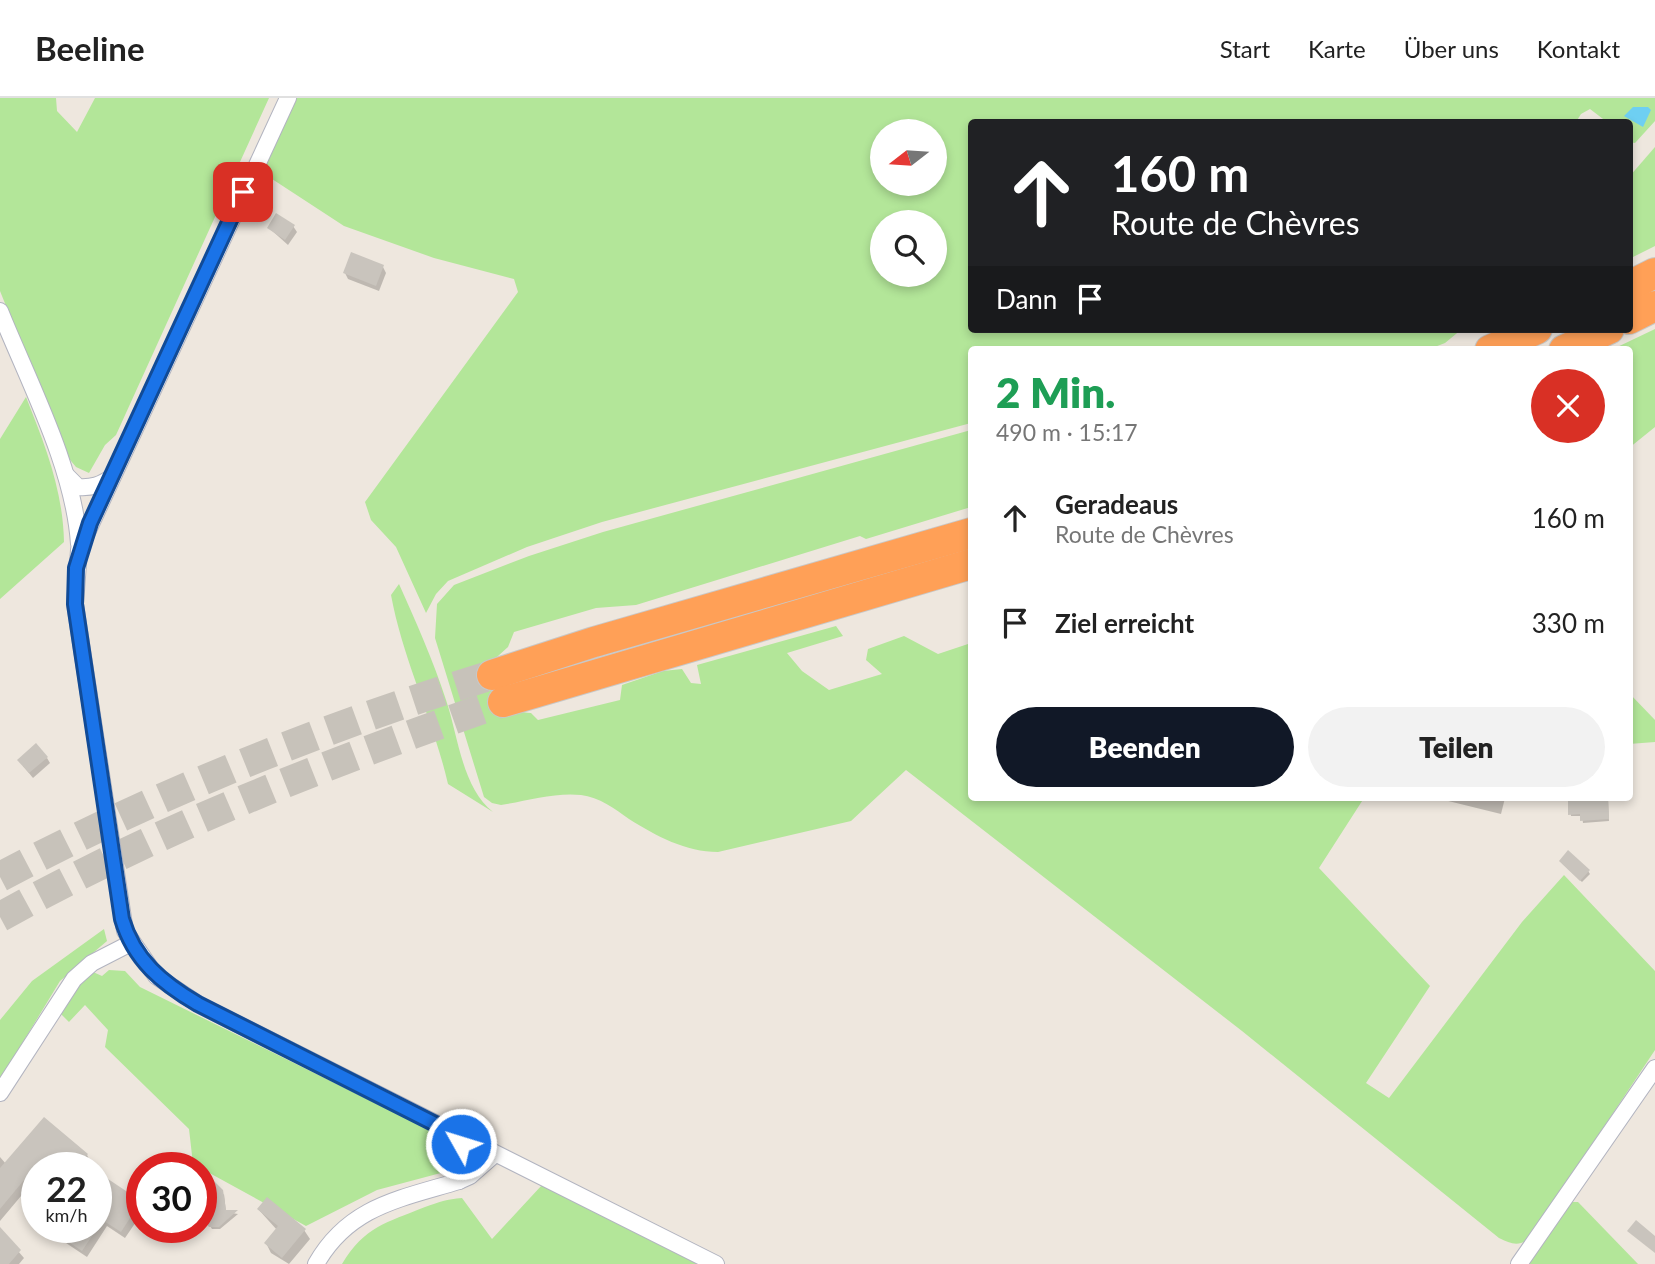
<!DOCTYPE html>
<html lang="de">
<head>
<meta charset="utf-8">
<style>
  body { margin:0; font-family:Lato,sans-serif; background:#f2f2f2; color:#222; height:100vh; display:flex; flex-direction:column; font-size:26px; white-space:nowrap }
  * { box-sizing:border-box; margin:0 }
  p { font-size:23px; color:#767676 }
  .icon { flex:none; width:38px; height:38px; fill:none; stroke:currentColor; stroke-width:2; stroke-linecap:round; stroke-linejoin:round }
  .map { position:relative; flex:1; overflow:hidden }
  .drawer { position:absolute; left:968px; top:248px; width:665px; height:455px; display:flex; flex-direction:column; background:#fff; border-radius:7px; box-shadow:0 4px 10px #0003 }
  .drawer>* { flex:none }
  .guide { position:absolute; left:968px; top:21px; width:665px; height:214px; border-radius:7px; box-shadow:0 4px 10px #0003; background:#202124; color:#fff; overflow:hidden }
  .needle { width:46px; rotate:253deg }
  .fabs { position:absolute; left:870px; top:21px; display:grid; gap:14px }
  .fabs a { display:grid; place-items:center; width:77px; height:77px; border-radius:50%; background:#fff; box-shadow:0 4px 10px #0003; font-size:35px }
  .speed { position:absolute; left:21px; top:1054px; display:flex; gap:14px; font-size:35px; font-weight:700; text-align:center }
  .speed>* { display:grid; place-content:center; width:91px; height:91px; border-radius:50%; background:#fff; box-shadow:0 4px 10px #0003; line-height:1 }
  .speed small { font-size:18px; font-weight:400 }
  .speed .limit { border:10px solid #d22; background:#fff; color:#111 }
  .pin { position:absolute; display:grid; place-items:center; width:60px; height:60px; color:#fff; margin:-30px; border-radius:14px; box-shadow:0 4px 10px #0006 }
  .me { position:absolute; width:77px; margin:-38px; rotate:309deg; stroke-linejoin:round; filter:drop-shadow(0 0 5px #0008) }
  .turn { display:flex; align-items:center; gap:24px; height:147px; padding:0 28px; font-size:32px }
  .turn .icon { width:91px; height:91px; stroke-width:2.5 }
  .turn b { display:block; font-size:49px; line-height:60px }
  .then { display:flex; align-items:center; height:66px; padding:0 28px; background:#0003; gap:14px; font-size:26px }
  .round { display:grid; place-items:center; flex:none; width:74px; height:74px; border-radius:37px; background:#f2f2f2 }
  .overview { display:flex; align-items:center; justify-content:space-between; height:119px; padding:0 28px }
  h1 { font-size:42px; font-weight:800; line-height:52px; color:#1e9e55 }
  .primary-button { display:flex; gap:14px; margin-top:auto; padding:14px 28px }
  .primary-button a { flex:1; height:80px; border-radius:42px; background:#111827; color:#fff; font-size:28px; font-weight:800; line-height:80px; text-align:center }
  .primary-button a+a { background:#f2f2f2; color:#222 }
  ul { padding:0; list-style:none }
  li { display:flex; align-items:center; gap:21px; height:105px; padding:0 28px }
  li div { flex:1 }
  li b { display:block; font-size:26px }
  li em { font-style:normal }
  header { display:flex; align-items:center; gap:42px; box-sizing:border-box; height:98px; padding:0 35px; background:#fff; border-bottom:2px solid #e0e0e0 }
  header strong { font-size:33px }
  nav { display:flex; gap:38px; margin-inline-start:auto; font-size:24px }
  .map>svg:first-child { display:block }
  .green { fill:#b3e699; fill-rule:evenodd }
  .water { fill:#6ecff2 }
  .shadow { fill:#0003 }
  .building { fill:#c9c4bd }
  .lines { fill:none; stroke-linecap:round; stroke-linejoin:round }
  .motorway-tunnel { stroke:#c7c2ba; stroke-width:30; stroke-dasharray:30 15; stroke-linecap:butt }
  .minor-casing { stroke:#b2b4c0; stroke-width:18 }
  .motorway-casing { stroke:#c8c8c8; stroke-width:32 }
  .minor { stroke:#fff; stroke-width:16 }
  .motorway { stroke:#ffa057; stroke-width:30 }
  .route-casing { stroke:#114b97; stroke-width:18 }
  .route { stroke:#1a73e8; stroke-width:12 }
</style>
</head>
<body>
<header>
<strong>Beeline</strong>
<nav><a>Start</a><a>Karte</a><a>Über uns</a><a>Kontakt</a></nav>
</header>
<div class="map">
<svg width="1655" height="1166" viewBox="0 0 1655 1166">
  <rect width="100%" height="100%" fill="#eee7de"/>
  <g class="green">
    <polygon points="0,0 56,0 57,13 77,34 95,0 269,0 116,337 105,347 89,375 76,369 66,357 0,193"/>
    <path d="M 296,0 L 1655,0 L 1655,23 L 1635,45 L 1629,44 L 1629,24 L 1607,24 L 1590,11 L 1581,16 L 1576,24 L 971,24 L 971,231 L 1462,231 L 1445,245 L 1427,252 L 971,252 L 971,325 L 602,424 L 527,449 L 448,483 L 436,496 L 426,515 L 396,449 L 371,422 L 365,404 L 518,194 L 514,181 L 434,160 L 344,128 L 269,79 L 268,75 L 261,71 ZM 882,33 L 934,33 L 934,86 L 882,86 ZM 882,124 L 934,124 L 934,177 L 882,177 Z"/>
    <polygon points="1655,49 1655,148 1629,161 1629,79"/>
    <polygon points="1655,231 1655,329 1629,350 1629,252 1611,252"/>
    <path d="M 26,299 C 45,347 63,392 64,444 L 0,501 L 0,341 Z"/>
    <path d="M 971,332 L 971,409 L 866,441 L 860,438 L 636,507 L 596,510 L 514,534 L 508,549 L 488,567 C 498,590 502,615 531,615 L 538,622 L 620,602 L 622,587 L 663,573 L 682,571 L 691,585 L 701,586 L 697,567 L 836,528 L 843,538 L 787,555 L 802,573 L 829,592 L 882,576 L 866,562 L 868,551 L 904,538 L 938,556 L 971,545 L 971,700 L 1364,700 L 1319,770 L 1430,888 L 1366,985 L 1389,1000 L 1522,824 L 1564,777 L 1655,873 L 1655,952 L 1530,1140 C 1519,1149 1511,1146 1499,1140 L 1242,933 L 906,672 L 851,723 L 718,754 C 686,754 656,738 629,721 C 615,711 599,699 581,697 C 556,694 526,703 501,707 L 492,705 L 484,699 L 435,540 L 437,506 L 454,487 L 529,458 L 603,434 Z"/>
    <path d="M 399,486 C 416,524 433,562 446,602 C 458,637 462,690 493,714 L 448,686 C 433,621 403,562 391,497 Z"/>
    <polygon points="1629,595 1655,622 1655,644 1629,646"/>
    <polygon points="104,831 107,843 60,883 0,982 0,922 32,883"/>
    <polygon points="109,872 125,873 140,889 444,1039 448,1049 454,1053 452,1072 377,1092 306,1128 193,1066 189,1031 105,949 108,932 85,907 69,924 60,915 73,894 93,874 102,878"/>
    <path d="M 542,1087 L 699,1166 L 342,1166 C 365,1128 386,1125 425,1109 C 439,1104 447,1101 462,1100 L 492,1141 Z"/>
    <polygon points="1571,1104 1578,1104 1638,1166 1525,1166"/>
  </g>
  <polygon class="water" points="1633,9 1648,9 1651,12 1643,29 1624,18"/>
  <g class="shadow">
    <polygon points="293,128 297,134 288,147 269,130"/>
    <polygon points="383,169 386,175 379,193 348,181 345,175"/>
    <polygon points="47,660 50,665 33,680 23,668"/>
    <polygon points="1436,700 1505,700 1501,716"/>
    <polygon points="1569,700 1608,700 1609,723 1583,725 1582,718 1571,718"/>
    <polygon points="1562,765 1588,773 1590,776 1582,784"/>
    <polygon points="87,1057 91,1065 88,1069 37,1069 37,1079 0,1123 0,1059 6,1066"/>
    <polygon points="96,1075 139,1104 142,1115 125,1140 107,1128 87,1159 57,1139 53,1132 55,1129 96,1129"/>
    <polygon points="224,1096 226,1114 238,1116 220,1131 212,1131 201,1114"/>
    <polygon points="259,1112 304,1132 310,1141 289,1166 271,1155 266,1145 277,1132"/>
    <polygon points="0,1132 24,1160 19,1166 0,1166"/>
  </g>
  <g class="building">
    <polygon points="276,115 295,127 285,142 267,130"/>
    <polygon points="351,154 384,167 376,188 343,175"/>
    <polygon points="36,645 48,659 29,675 17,662"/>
    <polygon points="1568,700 1608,700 1609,721 1580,723 1580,716 1568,717"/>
    <polygon points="1568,752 1590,772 1580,783 1559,763"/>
    <polygon points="44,1019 88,1056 77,1069 46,1069 39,1064 0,1111 0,1070"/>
    <polygon points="96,1073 141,1103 121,1134 96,1118"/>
    <polygon points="201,1082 214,1083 223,1092 226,1112 238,1112 219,1129 209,1129 201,1119"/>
    <polygon points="267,1099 306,1131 282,1160 264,1145 278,1128 257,1111"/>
    <polygon points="1636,1122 1655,1138 1655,1155 1627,1133"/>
    <polygon points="0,1129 21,1152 9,1166 0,1166"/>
    <polygon points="46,1129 98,1129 82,1153"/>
  </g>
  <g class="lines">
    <g class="motorway-tunnel">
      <path d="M 0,779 C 158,695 322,630 492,577"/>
      <path d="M 0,819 C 161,730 330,664 503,604"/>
    </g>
    <defs>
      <g id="minor">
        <polyline points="288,0 79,452 75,506 125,833 156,878 198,906 716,1166"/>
        <path d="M 0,213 C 29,285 74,369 79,446"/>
        <path d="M 66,377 L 78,389 C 92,390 101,387 112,379"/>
        <polyline points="0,995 74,881 92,865 131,845"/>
        <polyline points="459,1038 463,1059 459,1083"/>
        <path d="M 316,1166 C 349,1108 400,1101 459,1083 L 470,1078 L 495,1056"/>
        <polyline points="1519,1166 1655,970"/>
      </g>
      <g id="motorway">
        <polyline points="1629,188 1655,175"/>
        <polyline points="1629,221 1655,208"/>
        <polyline points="1490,252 1537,231"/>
        <polyline points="1564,252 1609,231"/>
        <polyline points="492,577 594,544 971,435"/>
        <polyline points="503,604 971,466"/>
      </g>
    </defs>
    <use href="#minor" class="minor-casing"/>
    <use href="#motorway" class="motorway-casing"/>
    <use href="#minor" class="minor"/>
    <use href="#motorway" class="motorway"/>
  </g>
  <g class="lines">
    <defs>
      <path id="route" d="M 243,94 L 90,425 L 76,470 L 75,506 L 122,821 C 134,862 162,885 198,906 L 459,1038 L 461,1046"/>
    </defs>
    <use href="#route" class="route-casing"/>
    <use href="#route" class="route"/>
  </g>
</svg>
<div class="fabs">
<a><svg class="needle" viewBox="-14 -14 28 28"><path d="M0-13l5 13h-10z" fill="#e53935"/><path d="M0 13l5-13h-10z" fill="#767676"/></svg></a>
<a><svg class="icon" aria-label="search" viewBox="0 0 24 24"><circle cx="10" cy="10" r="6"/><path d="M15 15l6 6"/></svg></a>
</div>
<div class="speed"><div>22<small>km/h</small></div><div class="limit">30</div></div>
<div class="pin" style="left:243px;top:94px;background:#d93025"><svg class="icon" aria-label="arrive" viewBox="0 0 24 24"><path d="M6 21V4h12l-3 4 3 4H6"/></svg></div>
<svg class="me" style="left:461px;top:1046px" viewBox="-20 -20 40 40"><circle r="17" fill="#1a73e8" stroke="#fff" stroke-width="3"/><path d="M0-11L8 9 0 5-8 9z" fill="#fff"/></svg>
<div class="guide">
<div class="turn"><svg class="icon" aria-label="ahead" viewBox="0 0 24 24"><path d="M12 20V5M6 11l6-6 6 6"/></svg><div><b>160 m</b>Route de Chèvres</div></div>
<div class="then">Dann<svg class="icon" aria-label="arrive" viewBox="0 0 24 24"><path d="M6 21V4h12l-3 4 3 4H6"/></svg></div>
</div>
<section class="drawer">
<div class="overview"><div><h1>2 Min.</h1><p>490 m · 15:17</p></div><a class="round" style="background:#d93025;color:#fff"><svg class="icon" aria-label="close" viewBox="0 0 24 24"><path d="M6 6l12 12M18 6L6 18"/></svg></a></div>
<ul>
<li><svg class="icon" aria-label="ahead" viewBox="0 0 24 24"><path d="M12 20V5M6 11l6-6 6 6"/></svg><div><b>Geradeaus</b><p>Route de Chèvres</p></div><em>160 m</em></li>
<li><svg class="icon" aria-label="arrive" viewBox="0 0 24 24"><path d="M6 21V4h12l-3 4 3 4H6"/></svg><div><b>Ziel erreicht</b></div><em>330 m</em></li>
</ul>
<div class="primary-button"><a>Beenden</a><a>Teilen</a></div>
</section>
</div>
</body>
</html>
